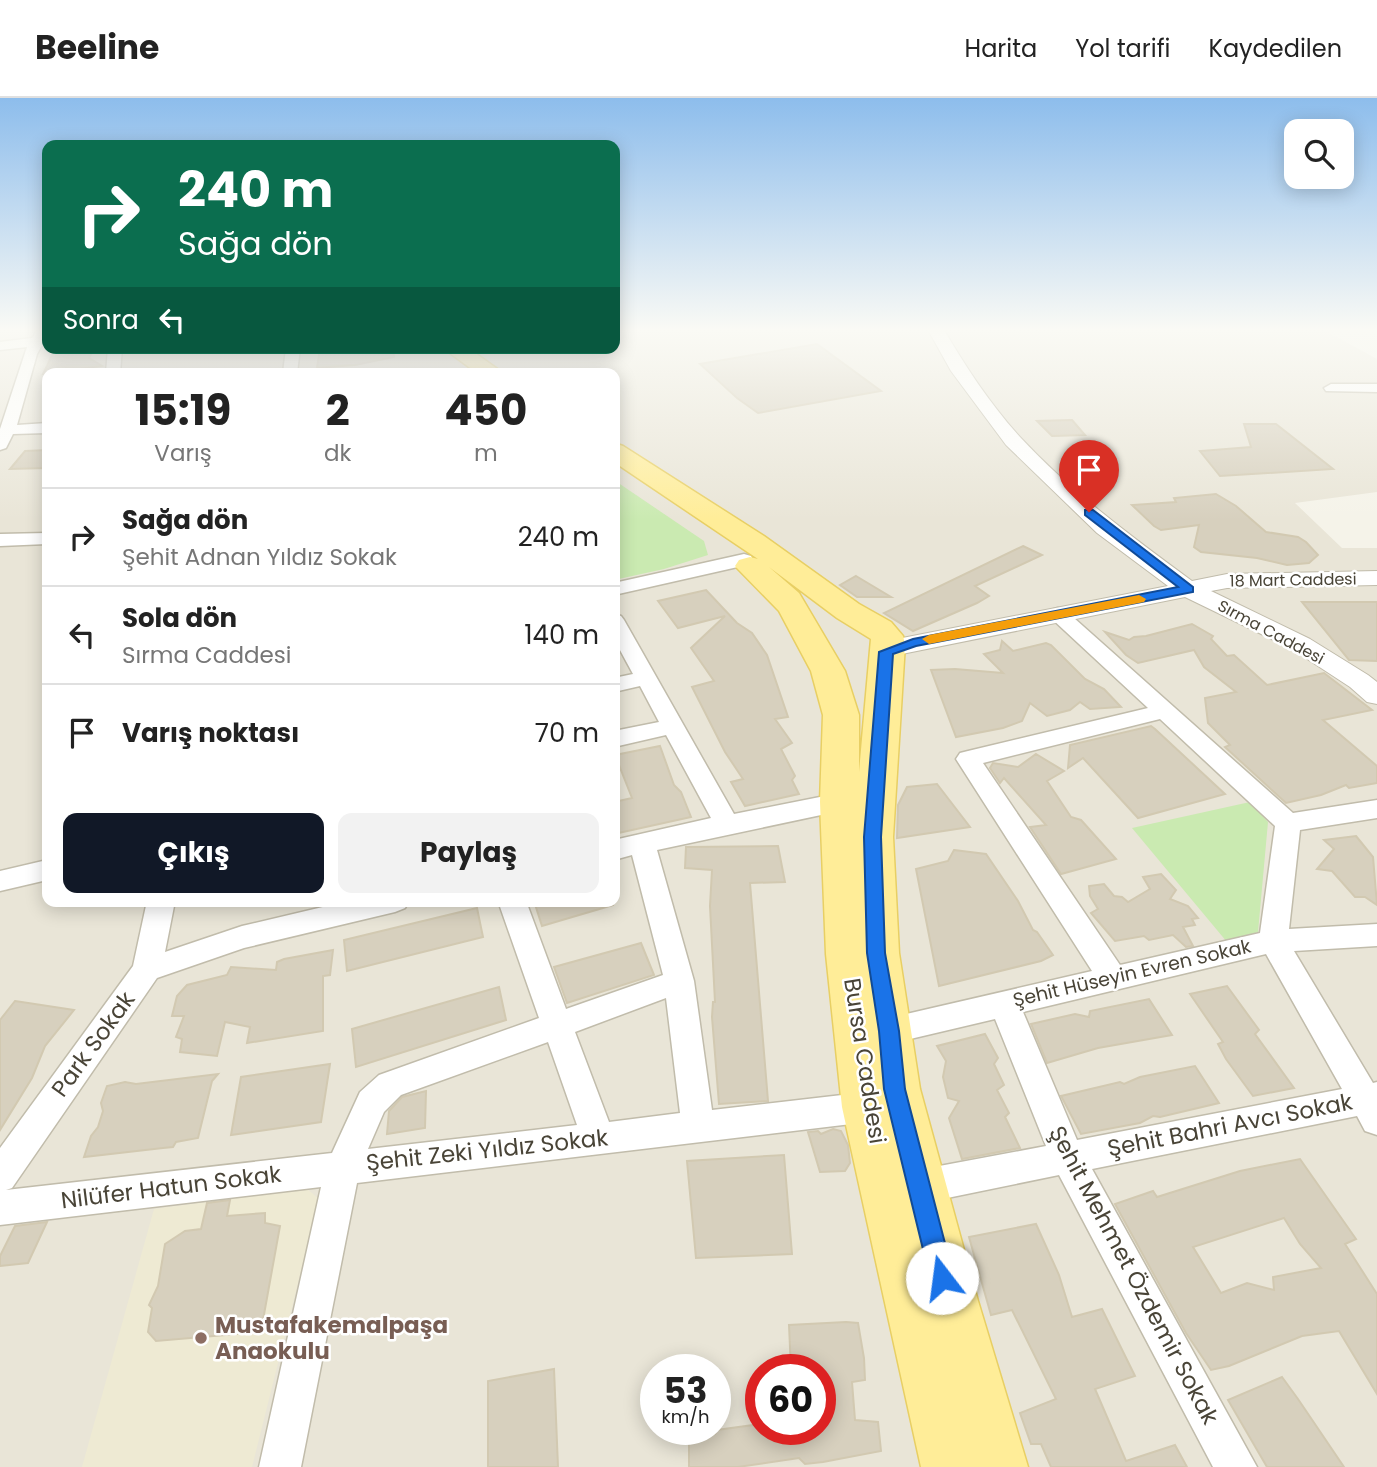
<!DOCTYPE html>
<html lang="tr">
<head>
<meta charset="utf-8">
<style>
  body { margin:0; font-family:Poppins,sans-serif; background:#f2f2f2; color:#222; height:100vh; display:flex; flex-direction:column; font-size:26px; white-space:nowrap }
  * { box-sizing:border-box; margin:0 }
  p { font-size:23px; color:#767676 }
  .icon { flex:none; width:38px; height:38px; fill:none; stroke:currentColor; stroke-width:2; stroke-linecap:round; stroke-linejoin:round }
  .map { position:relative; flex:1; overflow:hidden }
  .details { position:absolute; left:42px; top:270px; width:578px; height:539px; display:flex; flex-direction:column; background:#fff; border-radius:14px; box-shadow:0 4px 18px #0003 }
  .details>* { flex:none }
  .banner { position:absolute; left:42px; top:42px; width:578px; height:214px; border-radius:14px; box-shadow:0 4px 18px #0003; background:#0b6e4f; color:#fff; overflow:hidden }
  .fabs { position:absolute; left:1284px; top:21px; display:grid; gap:14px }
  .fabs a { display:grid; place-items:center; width:70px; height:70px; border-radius:14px; background:#fff; box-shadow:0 4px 18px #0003; font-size:35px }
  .speed { position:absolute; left:640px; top:1256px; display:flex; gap:14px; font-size:35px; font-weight:700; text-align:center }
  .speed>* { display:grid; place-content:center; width:91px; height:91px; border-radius:50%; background:#fff; box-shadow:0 4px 18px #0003; line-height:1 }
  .speed small { font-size:18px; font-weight:400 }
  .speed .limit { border:10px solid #d22; background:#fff; color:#111 }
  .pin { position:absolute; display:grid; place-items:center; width:60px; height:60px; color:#fff; margin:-72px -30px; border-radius:50% 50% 50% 0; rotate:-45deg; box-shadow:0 0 7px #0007 }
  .pin .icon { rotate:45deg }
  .me { position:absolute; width:77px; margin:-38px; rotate:345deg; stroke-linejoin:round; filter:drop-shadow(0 0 5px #0008) }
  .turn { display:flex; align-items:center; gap:24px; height:147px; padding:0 21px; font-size:32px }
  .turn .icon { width:91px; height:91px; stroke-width:2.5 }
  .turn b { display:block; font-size:49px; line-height:60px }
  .then { display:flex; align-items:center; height:66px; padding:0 21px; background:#0003; gap:14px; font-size:26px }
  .eta { display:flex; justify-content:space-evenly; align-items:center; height:119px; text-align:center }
  .eta b { font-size:42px; font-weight:700; line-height:49px }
  .cta { display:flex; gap:14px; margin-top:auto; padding:14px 21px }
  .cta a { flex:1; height:80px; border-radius:14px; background:#111827; color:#fff; font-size:28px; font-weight:700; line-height:80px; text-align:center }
  .cta a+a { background:#f2f2f2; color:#222 }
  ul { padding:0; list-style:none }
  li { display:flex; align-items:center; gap:21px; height:98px; padding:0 21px; border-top:2px solid #e0e0e0 }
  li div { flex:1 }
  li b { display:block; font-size:26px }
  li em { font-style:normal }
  header { display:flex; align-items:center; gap:42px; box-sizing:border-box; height:98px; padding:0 35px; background:#fff; border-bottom:2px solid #e0e0e0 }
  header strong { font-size:33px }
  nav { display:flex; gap:38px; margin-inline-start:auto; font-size:24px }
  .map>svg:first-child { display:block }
  .residential { fill:#e9e5d7; fill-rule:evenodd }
  .education { fill:#eeead3 }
  .green { fill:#caeab1 }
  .building { fill:#d7d0be; stroke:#d2c9b1; stroke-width:2; fill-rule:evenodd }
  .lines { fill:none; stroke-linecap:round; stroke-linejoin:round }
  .minor-casing { stroke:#c1bcab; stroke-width:3 }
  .tertiary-casing { stroke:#c1bcab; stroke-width:2 }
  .primary-casing { stroke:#e8cf64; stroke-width:3 }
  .minor { fill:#fff; fill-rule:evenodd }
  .tertiary { fill:#fff; fill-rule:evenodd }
  .primary { fill:#ffed98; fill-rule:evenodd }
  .route { fill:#1a73e8; stroke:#114b97; stroke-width:2 }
  .slow { fill:#f59e0b }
  .education-dot { fill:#8d6e63; stroke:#fff; stroke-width:2.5 }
  .labels { text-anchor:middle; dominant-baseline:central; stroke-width:5; stroke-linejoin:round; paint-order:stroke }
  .far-street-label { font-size:16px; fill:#494437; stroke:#fff }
  .street-label { font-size:19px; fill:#494437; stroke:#fff }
  .near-street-label { font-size:23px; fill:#494437; stroke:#fff }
  .near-education-label { font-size:23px; font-weight:bold; fill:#785e54; stroke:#fff; text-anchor:start }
</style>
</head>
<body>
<header>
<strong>Beeline</strong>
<nav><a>Harita</a><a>Yol tarifi</a><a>Kaydedilen</a></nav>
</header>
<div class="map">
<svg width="1377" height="1369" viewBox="0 0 1377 1369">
  <rect width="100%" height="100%" fill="#f5f3e9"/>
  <path class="residential" d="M 0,230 L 47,230 L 47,250 L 614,250 L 614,230 L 1322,231 L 1377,261 L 1377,394 L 1295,405 L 1342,450 L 1377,450 L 1377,1369 L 0,1369 ZM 47,275 L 614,275 L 614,803 L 47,803 ZM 656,1272 L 716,1272 L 716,1332 L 656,1332 ZM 761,1272 L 821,1272 L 821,1332 L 761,1332 Z"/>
  <polygon class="education" points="306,1090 319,1101 252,1369 82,1369 154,1111"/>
  <g class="green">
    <polygon points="614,382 704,443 708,457 664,471 614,482"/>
    <polygon points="1250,704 1268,724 1258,834 1227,844 1132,730"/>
  </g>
  <g class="building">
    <polygon points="817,246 881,293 758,315 737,300 700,266"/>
    <polygon points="95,250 89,260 102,268 43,276 55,251"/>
    <polygon points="320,250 393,250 394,259 355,267 317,270"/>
    <polygon points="1072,322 1085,337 1052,338 1037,323"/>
    <polygon points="1244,326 1276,326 1333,371 1220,378 1200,353 1251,349"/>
    <polygon points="47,352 47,370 10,371 25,353"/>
    <polygon points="1216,396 1236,408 1266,434 1298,439 1306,444 1318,457 1309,465 1287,467 1257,460 1201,454 1194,449 1199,427 1161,432 1154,428 1132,407 1176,404 1174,400"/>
    <polygon points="1023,448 1042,457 975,488 989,498 977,505 913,533 884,515"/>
    <polygon points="856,478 891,499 857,499 840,487"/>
    <polygon points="706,492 737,525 752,535 767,557 788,619 775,621 792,645 781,651 795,678 792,682 799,696 745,708 731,684 743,681 725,654 692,589 714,583 691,550 725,518 678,530 658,503"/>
    <polygon points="1302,504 1377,504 1377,563 1349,562"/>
    <polygon points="1192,526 1213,538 1211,541 1227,558 1234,557 1267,587 1324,575 1372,612 1323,622 1377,668 1377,685 1349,690 1346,687 1321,697 1286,705 1225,649 1230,647 1208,625 1205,600 1236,594 1204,569 1194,552 1138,565 1126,557 1105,534 1129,542 1134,539 1146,538"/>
    <polygon points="1002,543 1013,553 1046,545 1051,547 1085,581 1104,591 1121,609 1090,611 1080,604 1070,612 1047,618 1030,605 1022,623 1003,630 956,639 931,572 955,571 1003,575 984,556 1000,552"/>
    <polygon points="1151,628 1155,631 1225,696 1138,720 1083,660 1068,670 1070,647"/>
    <polygon points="660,648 674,687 681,694 691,719 614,736 614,704 632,700 615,657"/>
    <polygon points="1036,656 1064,673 1047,683 1071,719 1081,722 1116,761 1061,776 1030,729 1046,727 1004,680 1000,685 990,670 993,665 1018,669"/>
    <polygon points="937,686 970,729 897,740 898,707 907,689"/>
    <polygon points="1356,738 1373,759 1377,807 1365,799 1355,799 1332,773 1317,771 1334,751 1324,742"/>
    <polygon points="778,748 785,784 750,785 768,1003 719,1006 712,919 713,904 715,904 710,808 712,772 685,770 686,749"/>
    <polygon points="954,752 986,756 1018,803 1033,832 1037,834 1053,857 1041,863 939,888 916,771 948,763"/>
    <polygon points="1161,776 1176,792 1170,801 1188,808 1198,820 1192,821 1195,827 1183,829 1193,848 1186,849 1173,837 1149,842 1144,838 1115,843 1091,815 1098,811 1090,798 1089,788 1104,786 1114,798 1122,799 1128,804 1150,791 1143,779"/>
    <polygon points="534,803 612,803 613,807 542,828"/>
    <polygon points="477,810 483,839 347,873 344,842"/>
    <polygon points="641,845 654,877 567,905 554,869"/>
    <polygon points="333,852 330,877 323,878 323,933 247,945 250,929 225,924 217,958 180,954 182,941 176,939 184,918 172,918 177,898 187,887 227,877 231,869 276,872 277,864 284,861"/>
    <polygon points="1227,888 1259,932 1255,936 1294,990 1253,998 1226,961 1218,946 1223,944 1190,896"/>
    <polygon points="499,889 506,922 356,969 352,931"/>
    <polygon points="1149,901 1172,937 1098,950 1047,965 1031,926 1075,916 1089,919 1090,913"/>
    <polygon points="15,903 74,912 45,948 32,980 0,1032 0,922"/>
    <polygon points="985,936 998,960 994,966 1004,987 997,992 1009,1015 1005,1019 1020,1050 962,1061 949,1020 959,1003 948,1000 943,979 946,963 937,948"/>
    <polygon points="330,966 321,1024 231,1037 241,979"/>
    <polygon points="1195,968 1219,1005 1160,1019 1153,1018 1140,1025 1081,1036 1061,998 1120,984 1124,986 1140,979"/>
    <polygon points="218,976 212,983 198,1040 176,1044 173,1049 163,1050 84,1059 91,1038 98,1029 103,1013 101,1005 107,988 125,984 136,986"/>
    <polygon points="426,993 425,1030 387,1036 389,1013 402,999"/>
    <polygon points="833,1031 841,1033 848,1047 850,1065 845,1073 820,1074 808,1034 818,1033 821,1036"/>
    <polygon points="784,1057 792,1156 696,1160 687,1063"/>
    <path d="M 1300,1061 L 1356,1141 L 1345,1146 L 1377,1196 L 1377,1296 L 1339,1233 L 1302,1238 L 1229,1268 L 1211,1272 L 1186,1235 L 1115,1106 L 1153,1093 L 1157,1099 L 1240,1073 ZM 1284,1120 L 1300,1146 L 1321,1170 L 1273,1179 L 1274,1192 L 1247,1185 L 1221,1195 L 1193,1149 Z"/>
    <polygon points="230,1102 227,1118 265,1115 265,1125 280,1128 263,1222 257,1229 237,1236 156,1243 148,1234 152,1210 149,1207 158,1188 165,1146 185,1133 201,1131 207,1105"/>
    <polygon points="47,1124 28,1165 0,1168 0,1158 15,1128"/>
    <polygon points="1036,1126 1059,1177 1072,1219 1102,1211 1135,1278 1095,1291 1126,1363 1175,1347 1187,1369 1051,1369 1041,1346 1031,1346 1020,1315 1056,1301 1012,1212 991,1217 969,1139"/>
    <polygon points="846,1224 858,1225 864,1260 865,1282 852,1284 855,1322 878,1324 881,1353 823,1364 805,1366 799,1360 738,1369 689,1369 689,1340 715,1336 717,1332 761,1326 761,1332 821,1332 821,1272 791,1272 789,1227"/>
    <polygon points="554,1271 558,1369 488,1369 488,1283"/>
    <polygon points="1282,1279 1298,1301 1344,1369 1267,1369 1228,1302"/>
  </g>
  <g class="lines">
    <defs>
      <g id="minor">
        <polygon points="39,230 47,230 47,246 42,247 37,256 17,327 47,325 47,335 13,336 6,350 0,352 0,331 27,249 0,252 0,244 32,240"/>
        <polygon points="108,250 122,250 120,275 106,275"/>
        <polygon points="286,250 300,250 297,275 283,275"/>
        <polygon points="1331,286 1377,286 1377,294 1326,293 1324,290"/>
        <polygon points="47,435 47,446 0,448 0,436"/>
        <polygon points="744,456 751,458 753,462 751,466 614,497 614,485"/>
        <path d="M 1058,510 L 1065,512 L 1293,715 L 1377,702 L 1377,720 L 1300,732 L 1289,831 L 1377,826 L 1377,848 L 1294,853 L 1373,985 L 1377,984 L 1377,1037 L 1365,1033 L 1357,1018 L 1092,1071 L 1257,1369 L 1213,1369 L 1059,1077 L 918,1106 L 906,1101 L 901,1089 L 906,1077 L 918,1072 L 1046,1048 L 995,921 L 889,946 L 878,942 L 874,933 L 878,924 L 889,920 L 1092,873 L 956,661 L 960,655 L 968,653 L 1148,610 L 1051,520 L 1048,516 L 1051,512 ZM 1160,621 L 1275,728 L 1260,835 L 1120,867 L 983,665 ZM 1266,856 L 1342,991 L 1077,1042 L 1023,914 Z"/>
        <path d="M 614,516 L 621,518 L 624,522 L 734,716 L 840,695 L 849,698 L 852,704 L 849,710 L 840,713 L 657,752 L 694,883 L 712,1012 L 868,994 L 880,998 L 884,1009 L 880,1020 L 868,1024 L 357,1085 L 301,1369 L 259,1369 L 321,1089 L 0,1127 L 0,1050 L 133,868 L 147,803 L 175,803 L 165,854 L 242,828 L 348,803 L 409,803 L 405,810 L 395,814 L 244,850 L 157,880 L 12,1090 L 6,1092 L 332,1055 L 360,994 L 379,977 L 539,920 L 498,803 L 526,803 L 566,911 L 663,877 L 632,757 L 614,762 L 614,742 L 711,720 L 666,637 L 614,649 L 614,633 L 659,624 L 640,588 L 614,594 L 614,580 L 633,576 L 614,541 ZM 666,900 L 680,1015 L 609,1024 L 575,934 ZM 548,944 L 577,1027 L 368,1051 L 384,1014 L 401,997 Z"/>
        <polygon points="47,762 47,782 0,793 0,773"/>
      </g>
      <path id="tertiary" d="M 927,230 L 943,230 C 965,268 990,306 1020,339 C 1071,394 1132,439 1192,483 L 1227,476 L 1377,473 L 1377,487 L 1227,490 L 1211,493 L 1310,541 L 1368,577 L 1377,584 L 1377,606 L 1367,604 L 1350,589 L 1292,551 L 1185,499 L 887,559 L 878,556 L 874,551 L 878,546 L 887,543 L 1168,488 L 1097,435 L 1006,347 L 951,273 Z"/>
      <g id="primary">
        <polygon points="443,250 468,250 503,275 477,275"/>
        <path d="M 614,345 L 623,348 L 764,438 L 859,506 L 891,524 L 903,538 L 905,546 L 893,739 L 899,855 L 920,991 L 978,1203 L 1028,1369 L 921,1369 L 842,1009 L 826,856 L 820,704 L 823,617 L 811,573 L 779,513 L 735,468 L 739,462 L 750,459 L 758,461 L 614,364 ZM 769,469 L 837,520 L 871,541 L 859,674 L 859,617 L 845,573 L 799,495 Z"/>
      </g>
    </defs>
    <use href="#minor" class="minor-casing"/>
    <use href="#tertiary" class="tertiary-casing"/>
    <use href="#primary" class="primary-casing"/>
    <use href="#minor" class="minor"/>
    <use href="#tertiary" class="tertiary"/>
    <use href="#primary" class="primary"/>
  </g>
  <linearGradient id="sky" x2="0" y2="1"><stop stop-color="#8dbdec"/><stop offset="0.55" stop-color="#fafaf5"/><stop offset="1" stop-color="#fafaf5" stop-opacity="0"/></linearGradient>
  <rect width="1377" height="422" fill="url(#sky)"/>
  <polygon class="route" points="1085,412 1093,412 1193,489 1193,494 916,548 893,556 881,739 885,855 899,933 905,991 954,1180 950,1189 942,1192 933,1189 930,1180 884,991 879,933 867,855 864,739 879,554 913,541 1178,489 1085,417"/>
  <polygon class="slow" points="1139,497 1146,501 1144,504 929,546 922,541 929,537"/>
  <circle class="education-dot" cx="201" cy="1240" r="7"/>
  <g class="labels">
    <g class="far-street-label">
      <text transform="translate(1293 482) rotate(-1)">18 Mart Caddesi</text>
      <text transform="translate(1271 534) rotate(28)">Sırma Caddesi</text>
    </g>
    <g class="street-label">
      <text transform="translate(1132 875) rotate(-13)">Şehit Hüseyin Evren Sokak</text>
    </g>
    <g class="near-street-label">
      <text transform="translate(93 946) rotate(-54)">Park Sokak</text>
      <text transform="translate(865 963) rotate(81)">Bursa Caddesi</text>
      <text transform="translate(1230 1027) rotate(-11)">Şehit Bahri Avcı Sokak</text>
      <text transform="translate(487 1052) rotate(-6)">Şehit Zeki Yıldız Sokak</text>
      <text transform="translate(171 1089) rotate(-7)">Nilüfer Hatun Sokak</text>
      <text transform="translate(1134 1177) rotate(62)">Şehit Mehmet Özdemir Sokak</text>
    </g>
    <g class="near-education-label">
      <text x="215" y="1227">Mustafakemalpaşa<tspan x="215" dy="26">Anaokulu</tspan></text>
    </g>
  </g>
</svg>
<div class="fabs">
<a><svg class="icon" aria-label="search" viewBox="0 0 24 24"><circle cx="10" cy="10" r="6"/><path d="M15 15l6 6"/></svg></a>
</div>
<div class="speed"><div>53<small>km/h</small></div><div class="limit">60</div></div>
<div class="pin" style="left:1089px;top:414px;background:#d93025"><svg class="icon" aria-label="arrive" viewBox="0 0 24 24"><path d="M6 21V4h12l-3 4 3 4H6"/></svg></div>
<svg class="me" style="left:942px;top:1180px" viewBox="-20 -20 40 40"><circle r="19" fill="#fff"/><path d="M0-13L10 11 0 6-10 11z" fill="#1a73e8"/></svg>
<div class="banner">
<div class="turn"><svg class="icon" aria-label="right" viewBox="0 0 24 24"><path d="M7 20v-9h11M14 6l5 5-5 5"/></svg><div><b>240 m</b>Sağa dön</div></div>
<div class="then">Sonra<svg class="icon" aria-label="left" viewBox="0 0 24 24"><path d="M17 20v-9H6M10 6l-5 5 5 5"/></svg></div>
</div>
<section class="details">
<div class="eta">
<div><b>15:19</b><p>Varış</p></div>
<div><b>2</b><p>dk</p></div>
<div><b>450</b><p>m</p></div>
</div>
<ul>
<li><svg class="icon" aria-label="right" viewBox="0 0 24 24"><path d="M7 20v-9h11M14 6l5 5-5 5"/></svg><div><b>Sağa dön</b><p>Şehit Adnan Yıldız Sokak</p></div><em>240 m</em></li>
<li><svg class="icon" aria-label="left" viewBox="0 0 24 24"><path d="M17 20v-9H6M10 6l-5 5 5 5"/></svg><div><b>Sola dön</b><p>Sırma Caddesi</p></div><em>140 m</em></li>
<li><svg class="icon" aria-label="arrive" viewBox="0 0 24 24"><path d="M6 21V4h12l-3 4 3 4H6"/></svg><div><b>Varış noktası</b></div><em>70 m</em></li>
</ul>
<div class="cta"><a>Çıkış</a><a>Paylaş</a></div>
</section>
</div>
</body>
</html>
